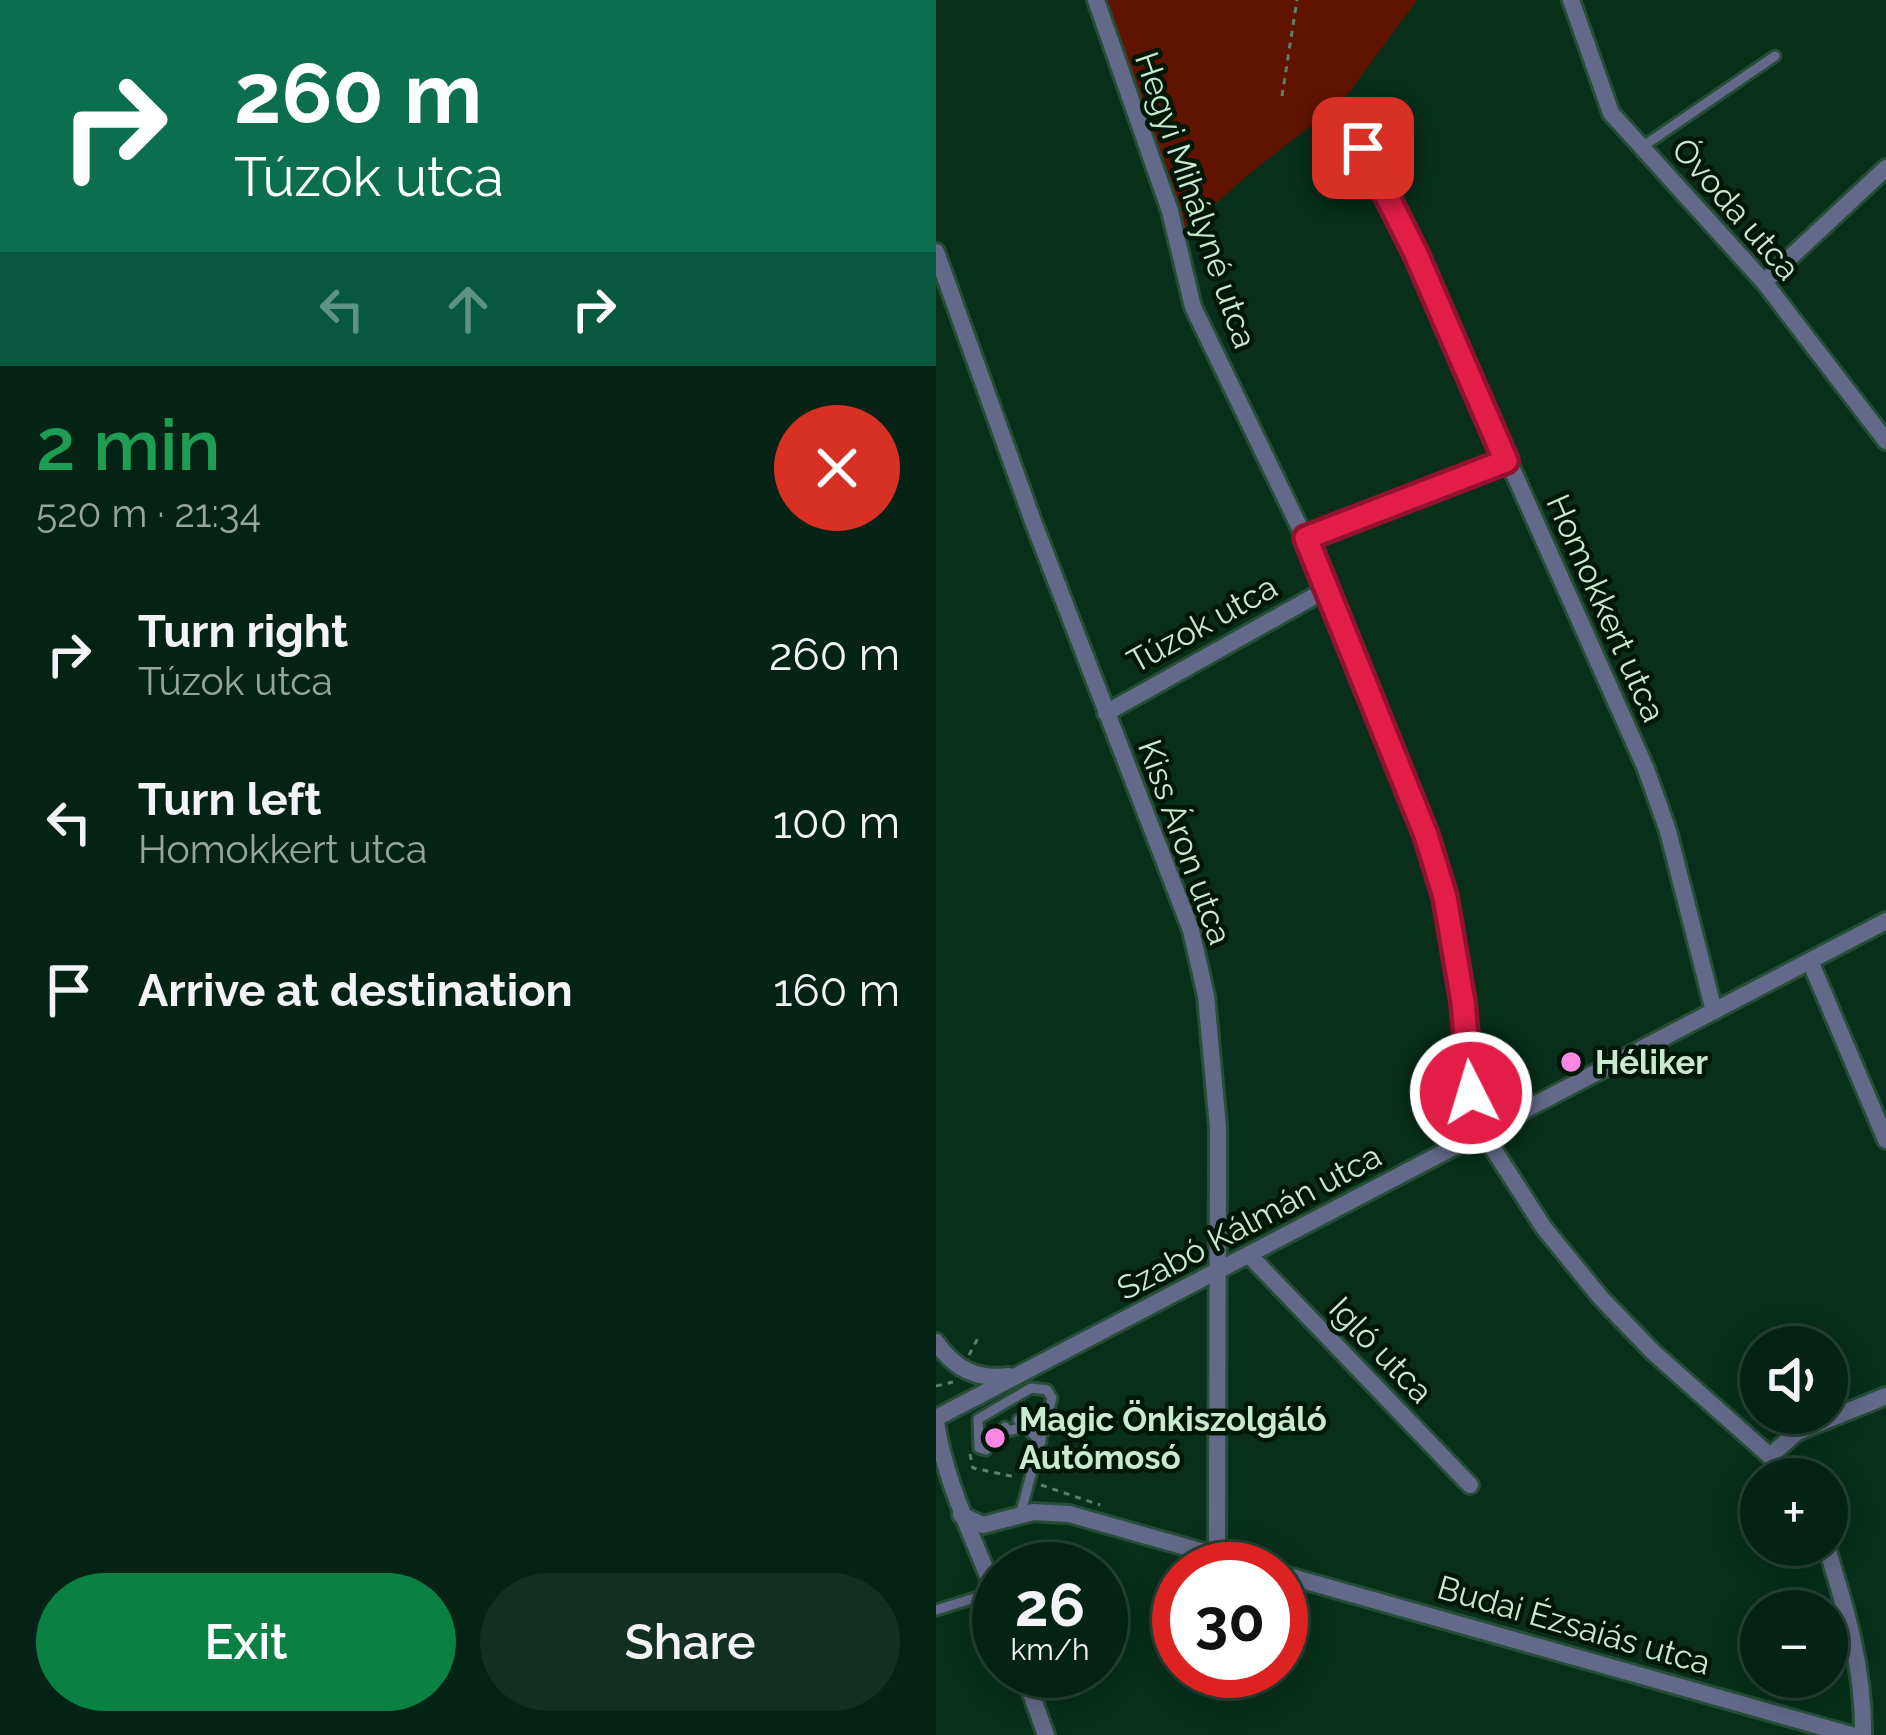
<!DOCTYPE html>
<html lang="en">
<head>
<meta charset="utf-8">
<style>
  body { margin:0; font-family:Raleway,sans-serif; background:#132f22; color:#f1f3f6; height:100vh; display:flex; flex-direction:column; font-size:45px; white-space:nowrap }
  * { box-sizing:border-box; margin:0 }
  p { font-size:39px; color:#97a4a0 }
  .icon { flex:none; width:66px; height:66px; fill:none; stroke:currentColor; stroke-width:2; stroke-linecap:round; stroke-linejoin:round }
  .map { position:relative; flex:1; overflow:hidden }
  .drawer { display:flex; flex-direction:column; background:#052314; width:936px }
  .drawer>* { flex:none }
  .guide { background:#0b6e4f; color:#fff; overflow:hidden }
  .tools { position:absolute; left:804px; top:1326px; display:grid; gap:24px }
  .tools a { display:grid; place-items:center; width:108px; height:108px; border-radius:50%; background:#052314; box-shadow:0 6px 30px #0003,0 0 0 3px #264034; font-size:60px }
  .speed { position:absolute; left:36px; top:1542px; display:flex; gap:24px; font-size:60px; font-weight:700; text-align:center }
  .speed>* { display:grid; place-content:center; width:156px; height:156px; border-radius:50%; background:#052314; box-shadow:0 6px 30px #0003,0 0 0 3px #264034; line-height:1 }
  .speed small { font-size:30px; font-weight:400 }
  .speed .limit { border:18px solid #d22; background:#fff; color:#111 }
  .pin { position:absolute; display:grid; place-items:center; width:102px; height:102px; color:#fff; margin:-51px; border-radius:24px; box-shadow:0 6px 18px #0006 }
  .me { position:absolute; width:132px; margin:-66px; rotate:355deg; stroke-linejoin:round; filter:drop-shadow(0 0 9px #0008) }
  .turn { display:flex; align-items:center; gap:42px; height:252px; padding:0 36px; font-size:54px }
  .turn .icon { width:156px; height:156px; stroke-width:2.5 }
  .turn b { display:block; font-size:84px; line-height:102px }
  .lanes { display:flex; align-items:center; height:114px; padding:0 36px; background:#0003; justify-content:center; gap:60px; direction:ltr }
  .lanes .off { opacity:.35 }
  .round { display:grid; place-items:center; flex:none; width:126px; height:126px; border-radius:63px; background:#132f22 }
  .headline { display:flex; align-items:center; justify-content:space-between; height:204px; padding:0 36px }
  h1 { font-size:72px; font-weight:600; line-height:90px; color:#1e9e55 }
  .button { display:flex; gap:24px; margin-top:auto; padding:24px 36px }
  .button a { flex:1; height:138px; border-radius:72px; background:#0b8043; color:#fff; font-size:48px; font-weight:600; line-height:138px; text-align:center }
  .button a+a { background:#132f22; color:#f1f3f6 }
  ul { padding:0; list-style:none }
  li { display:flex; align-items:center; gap:36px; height:168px; padding:0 36px }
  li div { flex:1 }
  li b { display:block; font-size:45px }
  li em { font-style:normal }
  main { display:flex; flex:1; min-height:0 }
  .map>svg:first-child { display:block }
  .green { fill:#601400 }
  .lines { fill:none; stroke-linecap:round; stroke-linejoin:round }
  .service-casing { stroke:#264d37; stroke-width:15 }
  .minor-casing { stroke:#264d37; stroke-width:22 }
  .path { stroke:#5a816a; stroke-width:3; stroke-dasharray:6 6; stroke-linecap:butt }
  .service { stroke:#636a89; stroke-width:9 }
  .minor { stroke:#636a89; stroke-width:16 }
  .route-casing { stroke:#92132f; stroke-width:30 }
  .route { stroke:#e11d48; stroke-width:21 }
  .poi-dot { fill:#fc86e3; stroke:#001606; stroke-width:4.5 }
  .labels { text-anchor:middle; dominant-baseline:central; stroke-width:9; stroke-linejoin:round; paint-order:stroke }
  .street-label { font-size:33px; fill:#c6ead2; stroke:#001606 }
  .poi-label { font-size:33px; font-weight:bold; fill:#c6ead2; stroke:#001606; text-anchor:start }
</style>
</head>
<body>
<main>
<section class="drawer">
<div class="guide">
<div class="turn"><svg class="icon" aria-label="right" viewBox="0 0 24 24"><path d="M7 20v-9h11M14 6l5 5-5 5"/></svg><div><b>260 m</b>Túzok utca</div></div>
<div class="lanes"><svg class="icon off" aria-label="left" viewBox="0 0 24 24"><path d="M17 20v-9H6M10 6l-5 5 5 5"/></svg><svg class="icon off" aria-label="ahead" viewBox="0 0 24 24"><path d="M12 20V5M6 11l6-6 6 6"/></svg><svg class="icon" aria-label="right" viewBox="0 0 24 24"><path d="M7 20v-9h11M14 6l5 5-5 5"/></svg></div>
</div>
<div class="headline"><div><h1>2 min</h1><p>520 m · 21:34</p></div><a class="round" style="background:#d93025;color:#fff"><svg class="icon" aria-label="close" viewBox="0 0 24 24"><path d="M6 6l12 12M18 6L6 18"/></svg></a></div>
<ul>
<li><svg class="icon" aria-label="right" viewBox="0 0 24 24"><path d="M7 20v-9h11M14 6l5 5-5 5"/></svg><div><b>Turn right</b><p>Túzok utca</p></div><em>260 m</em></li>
<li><svg class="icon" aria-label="left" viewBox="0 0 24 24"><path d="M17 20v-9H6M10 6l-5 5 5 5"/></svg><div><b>Turn left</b><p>Homokkert utca</p></div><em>100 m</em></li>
<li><svg class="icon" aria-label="arrive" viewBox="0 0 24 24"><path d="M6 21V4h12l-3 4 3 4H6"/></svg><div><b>Arrive at destination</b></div><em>160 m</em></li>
</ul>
<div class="button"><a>Exit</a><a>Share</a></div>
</section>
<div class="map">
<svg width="950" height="1735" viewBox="0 0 950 1735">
  <rect width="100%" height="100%" fill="#072f1a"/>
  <polygon class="green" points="169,0 481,0 406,102 314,173 250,230"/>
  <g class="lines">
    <defs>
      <g id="service">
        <polyline points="706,147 839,56"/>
        <polyline points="82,1420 105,1442"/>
        <polyline points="69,1427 72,1431 88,1427"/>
        <polyline points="50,1450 43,1448 42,1419 95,1388 111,1390 116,1398 84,1515"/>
        <polyline points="0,1610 58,1592"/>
      </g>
      <g id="minor">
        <polyline points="160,0 234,211 257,307 393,588 489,835 509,897 520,951 535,1093 547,1133 608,1228 665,1298 717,1352 834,1456 850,1479"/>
        <polyline points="635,0 675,113 828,282 950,441"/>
        <polyline points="409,112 480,254 710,769 732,831 778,1011"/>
        <polyline points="0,252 98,524 255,930 270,996 282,1127 281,1556"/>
        <polyline points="828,282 950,168"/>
        <polyline points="370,538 570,461"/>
        <polyline points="170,713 393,588"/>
        <polyline points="874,961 950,1140"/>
        <polyline points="314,1256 534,1485"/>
        <path d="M 0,1342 C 19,1369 40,1380 73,1376"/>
        <polyline points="0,1418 950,921"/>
        <path d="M 0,1422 C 10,1488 41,1543 63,1605"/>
        <polyline points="834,1456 861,1432 950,1396"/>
        <polyline points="25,1515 47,1525 97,1512 133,1514 328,1569"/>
        <path d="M 890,1545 C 910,1609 928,1668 927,1735"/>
        <polyline points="345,1574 915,1735"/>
        <polyline points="87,1671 110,1735"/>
      </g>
    </defs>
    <use href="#service" class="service-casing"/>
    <use href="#minor" class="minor-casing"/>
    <g class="path">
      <polyline points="346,96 361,0"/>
      <polyline points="33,1355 42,1338"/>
      <polyline points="0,1386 17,1382"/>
      <polyline points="34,1454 37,1468 79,1477"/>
      <polyline points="105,1485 164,1505"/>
      <polyline points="53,1620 63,1646"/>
    </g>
    <use href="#service" class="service"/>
    <use href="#minor" class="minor"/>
  </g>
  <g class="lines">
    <defs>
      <polyline id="route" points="427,148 480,254 570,461 370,538 490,835 509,897 527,1002 535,1093"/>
    </defs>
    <use href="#route" class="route-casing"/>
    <use href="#route" class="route"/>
  </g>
  <g class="poi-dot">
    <circle cx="635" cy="1062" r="12"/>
    <circle cx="59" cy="1438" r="12"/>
  </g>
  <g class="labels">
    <g class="street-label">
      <text transform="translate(260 200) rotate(71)">Hegyi Mihályné utca</text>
      <text transform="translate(800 209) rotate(49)">Óvoda utca</text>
      <text transform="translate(670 608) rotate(66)">Homokkert utca</text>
      <text transform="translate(266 624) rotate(-29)">Túzok utca</text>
      <text transform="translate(249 842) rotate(70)">Kiss Áron utca</text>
      <text transform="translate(313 1222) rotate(-28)">Szabó Kálmán utca</text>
      <text transform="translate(445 1350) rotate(46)">Igló utca</text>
      <text transform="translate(638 1625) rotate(16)">Budai Ézsaiás utca</text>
    </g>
    <g class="poi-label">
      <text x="659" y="1062">Héliker</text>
      <text x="83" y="1419">Magic Önkiszolgáló<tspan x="83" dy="38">Autómosó</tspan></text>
    </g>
  </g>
</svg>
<div class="tools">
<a><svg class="icon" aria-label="sound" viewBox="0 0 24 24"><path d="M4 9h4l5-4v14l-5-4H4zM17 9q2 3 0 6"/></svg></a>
<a>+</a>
<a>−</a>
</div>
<div class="speed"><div>26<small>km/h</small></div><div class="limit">30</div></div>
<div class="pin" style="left:427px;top:148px;background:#d93025"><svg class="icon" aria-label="arrive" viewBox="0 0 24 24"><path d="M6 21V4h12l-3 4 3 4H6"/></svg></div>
<svg class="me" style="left:535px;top:1093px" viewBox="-20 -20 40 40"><circle r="17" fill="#e11d48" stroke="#fff" stroke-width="3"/><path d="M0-11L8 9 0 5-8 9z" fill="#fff"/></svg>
</div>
</main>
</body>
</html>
